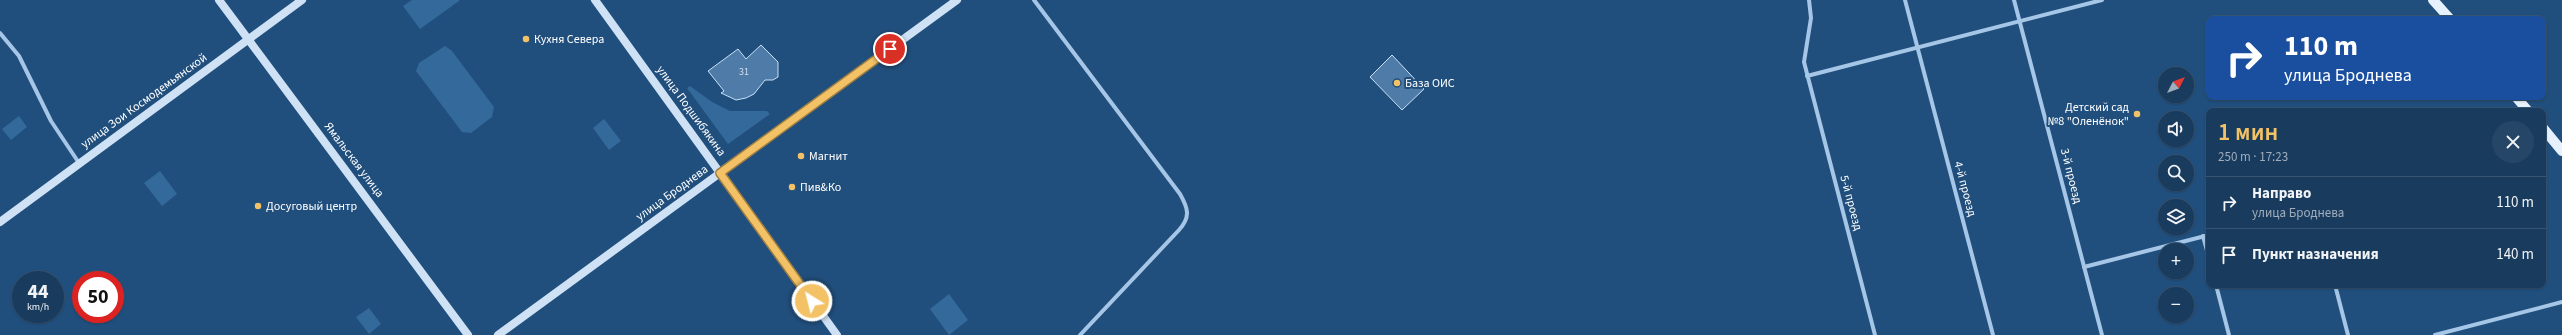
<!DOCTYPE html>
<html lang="ru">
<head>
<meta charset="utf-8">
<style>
  body { margin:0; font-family:"Source Sans 3",sans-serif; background:#264667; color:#f1f3f6; height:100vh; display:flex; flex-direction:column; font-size:15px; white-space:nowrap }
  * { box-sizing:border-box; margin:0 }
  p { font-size:13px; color:#9fadbc }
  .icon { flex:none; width:22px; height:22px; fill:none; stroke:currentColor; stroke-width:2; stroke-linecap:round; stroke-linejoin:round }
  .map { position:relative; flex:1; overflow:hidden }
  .panel { position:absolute; left:2206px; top:108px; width:340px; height:180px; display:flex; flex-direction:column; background:#193b5e; border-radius:8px; box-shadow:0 1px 3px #0004,0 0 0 1px #375573 }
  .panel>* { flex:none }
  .banner { position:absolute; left:2206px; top:16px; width:340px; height:84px; border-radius:8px; box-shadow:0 1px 3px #0004,0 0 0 1px #375573; background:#1a4fa0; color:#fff; overflow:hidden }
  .needle { width:26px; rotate:48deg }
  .fabs { position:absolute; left:2158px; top:67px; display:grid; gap:8px }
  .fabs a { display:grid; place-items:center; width:36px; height:36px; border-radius:50%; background:#193b5e; box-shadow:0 1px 3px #0004,0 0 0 1px #375573; font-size:20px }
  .speed { position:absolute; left:12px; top:271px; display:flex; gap:8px; font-size:20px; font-weight:700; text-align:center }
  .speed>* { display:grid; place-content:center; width:52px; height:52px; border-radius:50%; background:#193b5e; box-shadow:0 1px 3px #0004,0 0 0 1px #375573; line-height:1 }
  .speed small { font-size:10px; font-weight:400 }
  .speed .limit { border:6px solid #d22; background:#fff; color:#111 }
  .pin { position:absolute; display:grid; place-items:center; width:34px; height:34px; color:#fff; margin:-17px; border:2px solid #fff; border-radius:50%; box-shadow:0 1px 4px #0007 }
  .me { position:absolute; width:44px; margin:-22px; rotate:324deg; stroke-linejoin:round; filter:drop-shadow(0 0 3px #0008) }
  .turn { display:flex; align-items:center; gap:14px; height:84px; padding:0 12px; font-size:18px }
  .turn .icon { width:52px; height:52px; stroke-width:2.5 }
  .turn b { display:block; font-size:28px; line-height:34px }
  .round { display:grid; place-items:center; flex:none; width:42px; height:42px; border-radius:21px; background:#264667 }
  .head { display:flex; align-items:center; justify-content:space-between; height:68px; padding:0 12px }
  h1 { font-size:24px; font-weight:600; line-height:30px; color:#f3c267 }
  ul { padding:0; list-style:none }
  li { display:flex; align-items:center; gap:12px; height:52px; padding:0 12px; border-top:1px solid #375573 }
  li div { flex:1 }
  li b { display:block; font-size:15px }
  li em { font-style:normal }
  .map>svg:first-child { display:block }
  .green { fill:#34699b }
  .building { fill:#4e7ba8; stroke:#c8dff5 }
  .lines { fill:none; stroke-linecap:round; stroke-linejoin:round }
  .street { stroke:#a5c6e6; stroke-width:4 }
  .secondary { stroke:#cfe2f5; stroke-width:8 }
  .primary { stroke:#e6f1fd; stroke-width:10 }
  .route-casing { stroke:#9e7e43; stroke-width:10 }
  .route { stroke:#f3c267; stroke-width:7 }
  .poi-dot { fill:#f3c267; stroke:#214f7d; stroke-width:1.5 }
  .labels { text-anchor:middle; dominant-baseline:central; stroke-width:4; stroke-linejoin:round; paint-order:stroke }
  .number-label { font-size:10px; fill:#d3dee9 }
  .poi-label { font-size:12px; fill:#fff; stroke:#214f7d; text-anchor:start }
  .street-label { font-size:12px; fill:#fff; stroke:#214f7d }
</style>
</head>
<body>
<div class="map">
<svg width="2562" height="335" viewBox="0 0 2562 335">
  <rect width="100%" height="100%" fill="#214f7d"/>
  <g class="green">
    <polygon points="412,0 459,0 459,1 420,29 403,6"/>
    <polygon points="445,46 452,51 494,107 492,117 471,133 462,132 416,71 419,63"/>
    <polygon points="690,86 712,102 730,111 767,111 770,114 728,144 687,88"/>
    <polygon points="19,116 27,127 11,140 2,129"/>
    <polygon points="604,119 621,141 609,150 593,128"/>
    <polygon points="160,171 177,194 162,206 144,183"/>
    <polygon points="949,294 968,320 949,335 930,309"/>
    <polygon points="369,308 381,324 369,334 356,317"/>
  </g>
  <g class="building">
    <polygon points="761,45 778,62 778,77 773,80 765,80 754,94 746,98 736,100 721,93 724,91 708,71 738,49 746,59"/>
    <polygon points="1392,55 1424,89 1402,110 1370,77"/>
  </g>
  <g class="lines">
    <g class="street">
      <path d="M 1034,0 L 1180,194 C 1188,208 1191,217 1179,230 L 1080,335"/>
      <polyline points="1809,0 1811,18 1804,62 1875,335"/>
      <polyline points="1905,0 1993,335"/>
      <polyline points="2014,0 2102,335"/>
      <polyline points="0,33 19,56 51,121 79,163"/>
      <polyline points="1807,76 2102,0"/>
      <polyline points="2203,236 2209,258"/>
      <polyline points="2084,267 2209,235"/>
      <polyline points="2216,285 2229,335"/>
      <polyline points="2335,285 2348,335"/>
      <polyline points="2435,335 2562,302"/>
    </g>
    <g class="secondary">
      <polyline points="219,0 468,335"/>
      <polyline points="595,0 837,335"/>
      <polyline points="0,222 302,0"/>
      <polyline points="498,335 957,0"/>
    </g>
    <g class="primary">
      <polyline points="2433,0 2450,19"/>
      <polyline points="2516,97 2528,111"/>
      <polyline points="2543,128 2562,151"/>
    </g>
  </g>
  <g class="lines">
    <defs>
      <polyline id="route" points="812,301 720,173 890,49"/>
    </defs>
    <use href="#route" class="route-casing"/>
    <use href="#route" class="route"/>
  </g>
  <g class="poi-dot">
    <circle cx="526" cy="39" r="4"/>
    <circle cx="1397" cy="83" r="4"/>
    <circle cx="2137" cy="114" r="4"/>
    <circle cx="801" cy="156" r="4"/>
    <circle cx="792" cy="187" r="4"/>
    <circle cx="258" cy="206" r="4"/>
  </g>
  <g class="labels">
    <g class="number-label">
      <text x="744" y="72">31</text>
    </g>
    <g class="poi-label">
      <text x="534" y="39">Кухня Севера</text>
      <text x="1405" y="83">База ОИС</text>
      <text x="2129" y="107" text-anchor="end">Детский сад<tspan x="2129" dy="14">№8 "Оленёнок"</tspan></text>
      <text x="809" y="156">Магнит</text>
      <text x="800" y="187">Пив&amp;Ко</text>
      <text x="266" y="206">Досуговый центр</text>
    </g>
    <g class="street-label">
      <text transform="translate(144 101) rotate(-36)">улица Зои Космодемьянской</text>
      <text transform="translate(691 111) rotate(54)">улица Подшибякина</text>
      <text transform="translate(354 160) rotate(53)">Ямальская улица</text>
      <text transform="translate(2071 176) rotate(76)">3-й проезд</text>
      <text transform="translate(1965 189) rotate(75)">4-й проезд</text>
      <text transform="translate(672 193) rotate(-36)">улица Броднева</text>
      <text transform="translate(1851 203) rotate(75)">5-й проезд</text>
    </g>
  </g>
</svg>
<div class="fabs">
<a><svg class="needle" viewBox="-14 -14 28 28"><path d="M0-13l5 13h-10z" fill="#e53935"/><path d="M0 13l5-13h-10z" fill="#9fadbc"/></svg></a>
<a><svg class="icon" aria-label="sound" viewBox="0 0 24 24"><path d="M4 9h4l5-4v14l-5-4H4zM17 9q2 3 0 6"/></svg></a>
<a><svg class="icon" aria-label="search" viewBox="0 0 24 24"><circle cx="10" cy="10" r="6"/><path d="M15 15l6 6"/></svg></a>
<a><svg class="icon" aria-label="layers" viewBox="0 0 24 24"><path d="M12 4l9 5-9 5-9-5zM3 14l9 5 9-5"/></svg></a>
<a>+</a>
<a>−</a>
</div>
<div class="speed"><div>44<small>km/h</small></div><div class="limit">50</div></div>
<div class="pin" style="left:890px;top:49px;background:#d93025"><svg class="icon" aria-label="arrive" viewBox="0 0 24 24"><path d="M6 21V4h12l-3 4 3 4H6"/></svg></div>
<svg class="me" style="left:812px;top:301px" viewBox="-20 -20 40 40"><circle r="17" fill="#f3c267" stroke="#fff" stroke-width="3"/><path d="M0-11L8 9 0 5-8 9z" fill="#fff"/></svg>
<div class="banner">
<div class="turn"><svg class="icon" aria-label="right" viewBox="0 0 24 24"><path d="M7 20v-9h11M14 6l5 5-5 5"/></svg><div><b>110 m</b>улица Броднева</div></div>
</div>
<section class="panel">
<div class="head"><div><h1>1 мин</h1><p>250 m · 17:23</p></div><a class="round"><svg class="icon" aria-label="close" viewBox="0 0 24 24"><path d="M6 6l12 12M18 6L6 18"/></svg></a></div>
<ul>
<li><svg class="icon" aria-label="right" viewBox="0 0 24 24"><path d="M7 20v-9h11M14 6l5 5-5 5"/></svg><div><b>Направо</b><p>улица Броднева</p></div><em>110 m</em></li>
<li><svg class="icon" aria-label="arrive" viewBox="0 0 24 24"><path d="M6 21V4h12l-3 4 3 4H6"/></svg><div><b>Пункт назначения</b></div><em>140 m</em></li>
</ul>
</section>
</div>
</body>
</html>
